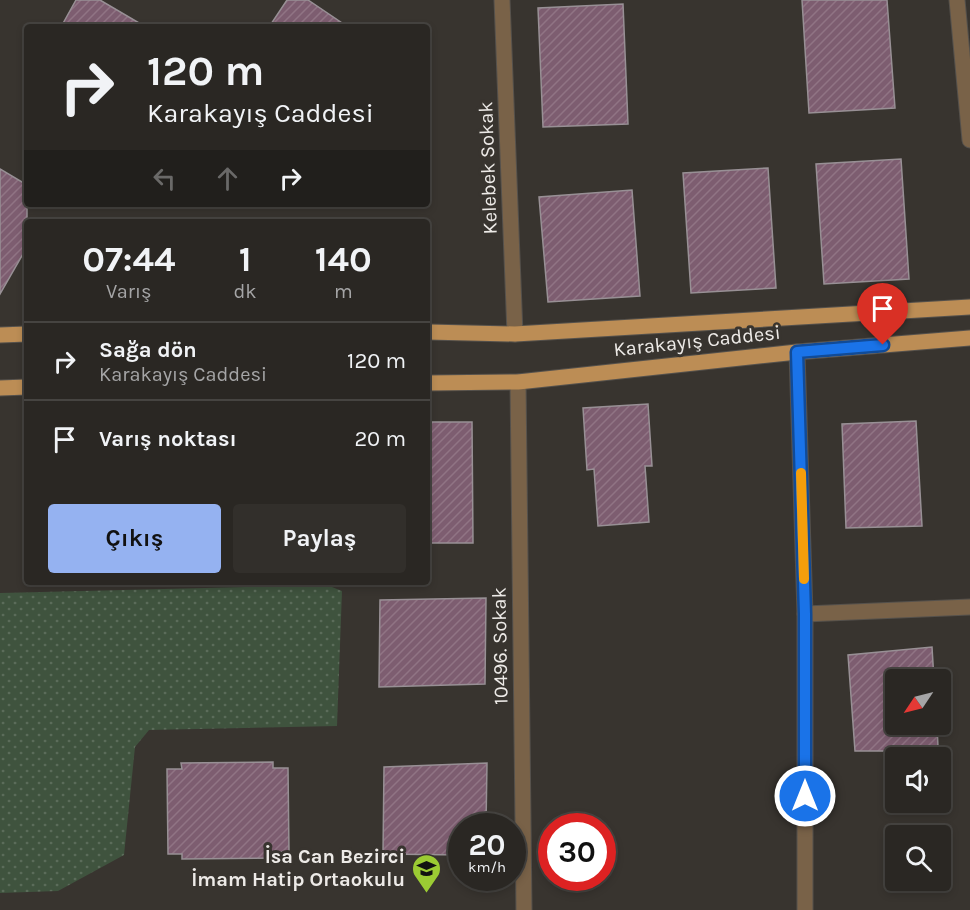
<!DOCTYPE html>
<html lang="tr">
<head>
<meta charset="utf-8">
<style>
  body { margin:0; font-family:Karla,sans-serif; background:#322f2b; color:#f1f3f6; height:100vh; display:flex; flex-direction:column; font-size:22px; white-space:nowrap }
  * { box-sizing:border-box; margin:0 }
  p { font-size:20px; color:#a5a5a6 }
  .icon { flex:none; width:33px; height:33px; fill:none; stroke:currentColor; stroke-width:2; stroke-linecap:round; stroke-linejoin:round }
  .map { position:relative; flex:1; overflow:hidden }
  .details { position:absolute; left:24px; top:219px; width:406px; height:366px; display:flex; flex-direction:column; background:#2a2723; border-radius:6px; box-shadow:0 3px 9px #0003,0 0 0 2px #464441 }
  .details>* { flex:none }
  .banner { position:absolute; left:24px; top:24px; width:406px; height:183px; border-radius:6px; box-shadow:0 3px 9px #0003,0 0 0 2px #464441; background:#2a2723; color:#f1f3f6; overflow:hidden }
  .needle { width:39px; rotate:235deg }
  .fabs { position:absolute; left:885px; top:669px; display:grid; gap:12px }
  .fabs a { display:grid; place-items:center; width:66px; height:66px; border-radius:6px; background:#2a2723; box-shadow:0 3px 9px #0003,0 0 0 2px #464441; font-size:30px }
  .speed { position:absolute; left:448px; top:813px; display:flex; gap:12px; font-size:30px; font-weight:700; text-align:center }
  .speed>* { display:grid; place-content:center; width:78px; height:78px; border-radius:50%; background:#2a2723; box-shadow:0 3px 9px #0003,0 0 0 2px #464441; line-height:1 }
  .speed small { font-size:15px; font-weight:400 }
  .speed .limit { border:9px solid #d22; background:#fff; color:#111 }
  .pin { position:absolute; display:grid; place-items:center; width:51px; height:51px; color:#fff; margin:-62px -26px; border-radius:50% 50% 50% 0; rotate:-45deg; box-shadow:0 0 6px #0007 }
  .pin .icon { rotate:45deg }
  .me { position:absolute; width:66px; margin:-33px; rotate:0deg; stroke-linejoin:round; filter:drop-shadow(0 0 4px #0008) }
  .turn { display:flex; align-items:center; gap:21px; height:126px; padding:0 24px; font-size:27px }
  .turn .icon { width:78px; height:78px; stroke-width:2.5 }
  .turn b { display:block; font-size:42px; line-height:51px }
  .lanes { display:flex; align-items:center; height:57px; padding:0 24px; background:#0003; justify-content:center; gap:30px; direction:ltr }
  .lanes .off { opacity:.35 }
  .eta { display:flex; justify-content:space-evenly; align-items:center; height:102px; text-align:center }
  .eta b { font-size:36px; font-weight:700; line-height:42px }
  .button { display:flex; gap:12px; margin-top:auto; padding:12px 24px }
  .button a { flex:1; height:69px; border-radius:6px; background:#95b2f1; color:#111; font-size:24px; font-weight:700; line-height:69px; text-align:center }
  .button a+a { background:#322f2b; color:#f1f3f6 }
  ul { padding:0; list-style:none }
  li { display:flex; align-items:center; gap:18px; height:78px; padding:0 24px; border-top:2px solid #464441 }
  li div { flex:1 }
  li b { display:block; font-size:22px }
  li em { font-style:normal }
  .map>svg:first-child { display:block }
  .grass { fill:url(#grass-dots) }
  .building { fill:url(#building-hatch); stroke:#989095; stroke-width:1.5 }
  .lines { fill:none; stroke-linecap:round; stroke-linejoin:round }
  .minor-casing { stroke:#55514c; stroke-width:17 }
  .major-casing { stroke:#55514c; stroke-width:17 }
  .minor { stroke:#796248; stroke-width:15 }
  .major { stroke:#bc8d55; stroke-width:15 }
  .route-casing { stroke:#114b97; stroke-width:15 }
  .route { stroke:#1a73e8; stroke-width:10 }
  .slow { stroke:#f59e0b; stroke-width:10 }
  .labels { text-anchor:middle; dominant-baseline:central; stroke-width:6; stroke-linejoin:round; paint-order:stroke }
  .street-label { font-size:20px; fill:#edeae7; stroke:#38342f }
  .poi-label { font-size:20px; font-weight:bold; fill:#edeae7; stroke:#38342f; text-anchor:end }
</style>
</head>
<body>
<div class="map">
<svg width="970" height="910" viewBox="0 0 970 910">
  <defs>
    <pattern id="grass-dots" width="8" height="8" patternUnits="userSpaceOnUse" patternTransform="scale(1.5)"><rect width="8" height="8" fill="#3f533e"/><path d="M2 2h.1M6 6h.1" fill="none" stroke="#5b6c5a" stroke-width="1.8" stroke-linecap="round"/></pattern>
    <pattern id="building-hatch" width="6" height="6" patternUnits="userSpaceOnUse" patternTransform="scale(1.5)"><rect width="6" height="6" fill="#7d5d70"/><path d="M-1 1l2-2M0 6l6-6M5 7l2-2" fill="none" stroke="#907484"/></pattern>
  </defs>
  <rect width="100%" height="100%" fill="#38342f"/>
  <polygon class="grass" points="327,585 342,591 337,726 149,730 135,747 124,855 58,891 0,893 0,593"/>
  <g class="building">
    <polygon points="76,0 100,0 146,27 61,27"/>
    <polygon points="287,0 308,0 348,27 269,27"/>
    <polygon points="802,0 887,0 895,108 809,113"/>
    <polygon points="623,4 628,124 543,127 538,8"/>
    <polygon points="901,159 909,279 824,284 816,164"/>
    <polygon points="768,168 776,288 691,293 683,173"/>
    <polygon points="0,169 27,185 27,247 0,294"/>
    <polygon points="632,190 640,296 548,302 539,197"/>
    <polygon points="648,404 652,466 645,466 649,522 598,526 594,469 587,470 583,408"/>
    <polygon points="916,421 922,526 846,528 842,424"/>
    <polygon points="428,422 472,422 473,543 428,543"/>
    <polygon points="486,598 485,684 379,687 380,600"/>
    <polygon points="932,647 934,680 896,680 896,724 937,724 938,747 928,751 855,751 848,655"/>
    <polygon points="273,762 273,768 288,768 289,852 274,852 274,858 182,859 182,854 168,854 167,769 182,769 181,763"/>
    <polygon points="487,763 486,826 462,826 462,855 383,854 384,767"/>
  </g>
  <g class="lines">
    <defs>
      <g id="minor">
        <polyline points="502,0 515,334"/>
        <polyline points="957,0 970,140"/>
        <polyline points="797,352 805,614 805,910"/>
        <polyline points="518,382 524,910"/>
        <polyline points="805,614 970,607"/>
      </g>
      <g id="major">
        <polyline points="428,332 515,334 970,307"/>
        <polyline points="0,335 27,334"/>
        <polyline points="428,383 518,382 797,352 970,338"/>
        <polyline points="0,388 27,387"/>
      </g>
    </defs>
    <use href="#minor" class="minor-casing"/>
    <use href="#major" class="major-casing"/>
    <use href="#minor" class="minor"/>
    <use href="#major" class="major"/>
  </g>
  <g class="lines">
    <defs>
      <polyline id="route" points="805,796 805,614 797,352 883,345"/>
    </defs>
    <use href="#route" class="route-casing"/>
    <use href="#route" class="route"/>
    <polyline class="slow" points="801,473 804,579"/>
  </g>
  <defs>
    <symbol id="school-pin" viewBox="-11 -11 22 30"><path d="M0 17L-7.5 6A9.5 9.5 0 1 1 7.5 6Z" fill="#9bcb33" stroke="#38342f"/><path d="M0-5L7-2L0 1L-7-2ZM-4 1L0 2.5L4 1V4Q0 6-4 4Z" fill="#111"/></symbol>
  </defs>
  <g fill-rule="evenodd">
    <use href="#school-pin" x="410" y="852" width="33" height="45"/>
  </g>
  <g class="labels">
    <g class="street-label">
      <text transform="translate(488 168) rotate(-92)">Kelebek Sokak</text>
      <text transform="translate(697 341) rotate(-6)">Karakayış Caddesi</text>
      <text transform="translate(500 646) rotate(-91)">10496. Sokak</text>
    </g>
    <g class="poi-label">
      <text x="405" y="856">İsa Can Bezirci<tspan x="405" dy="23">İmam Hatip Ortaokulu</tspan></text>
    </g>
  </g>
</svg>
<div class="fabs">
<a><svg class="needle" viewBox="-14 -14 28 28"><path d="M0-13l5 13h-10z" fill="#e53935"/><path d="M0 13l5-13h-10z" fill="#a5a5a6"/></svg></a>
<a><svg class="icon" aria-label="sound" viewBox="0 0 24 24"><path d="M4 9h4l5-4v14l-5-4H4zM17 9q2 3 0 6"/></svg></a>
<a><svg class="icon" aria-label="search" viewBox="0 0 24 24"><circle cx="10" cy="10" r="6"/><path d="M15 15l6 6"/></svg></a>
</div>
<div class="speed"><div>20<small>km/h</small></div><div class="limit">30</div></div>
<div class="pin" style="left:883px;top:345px;background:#d93025"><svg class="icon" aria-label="arrive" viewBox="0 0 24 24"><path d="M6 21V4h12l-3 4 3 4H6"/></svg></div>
<svg class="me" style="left:805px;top:796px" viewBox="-20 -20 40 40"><circle r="17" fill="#1a73e8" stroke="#fff" stroke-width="3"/><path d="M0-11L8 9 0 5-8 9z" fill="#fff"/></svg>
<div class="banner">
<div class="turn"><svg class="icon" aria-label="right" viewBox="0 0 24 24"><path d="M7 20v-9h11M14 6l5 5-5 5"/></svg><div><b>120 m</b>Karakayış Caddesi</div></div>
<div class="lanes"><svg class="icon off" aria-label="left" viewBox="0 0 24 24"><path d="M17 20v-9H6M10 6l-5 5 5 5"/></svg><svg class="icon off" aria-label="ahead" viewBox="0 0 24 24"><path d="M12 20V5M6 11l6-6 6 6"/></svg><svg class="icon" aria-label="right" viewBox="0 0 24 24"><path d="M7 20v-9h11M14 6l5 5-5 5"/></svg></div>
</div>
<section class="details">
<div class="eta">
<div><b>07:44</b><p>Varış</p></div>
<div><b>1</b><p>dk</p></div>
<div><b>140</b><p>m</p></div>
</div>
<ul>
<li><svg class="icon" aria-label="right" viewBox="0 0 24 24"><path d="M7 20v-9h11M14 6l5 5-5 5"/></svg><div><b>Sağa dön</b><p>Karakayış Caddesi</p></div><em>120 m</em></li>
<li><svg class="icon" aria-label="arrive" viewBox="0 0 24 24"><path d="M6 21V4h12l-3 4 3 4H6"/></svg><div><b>Varış noktası</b></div><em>20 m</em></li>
</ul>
<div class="button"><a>Çıkış</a><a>Paylaş</a></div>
</section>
</div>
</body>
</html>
